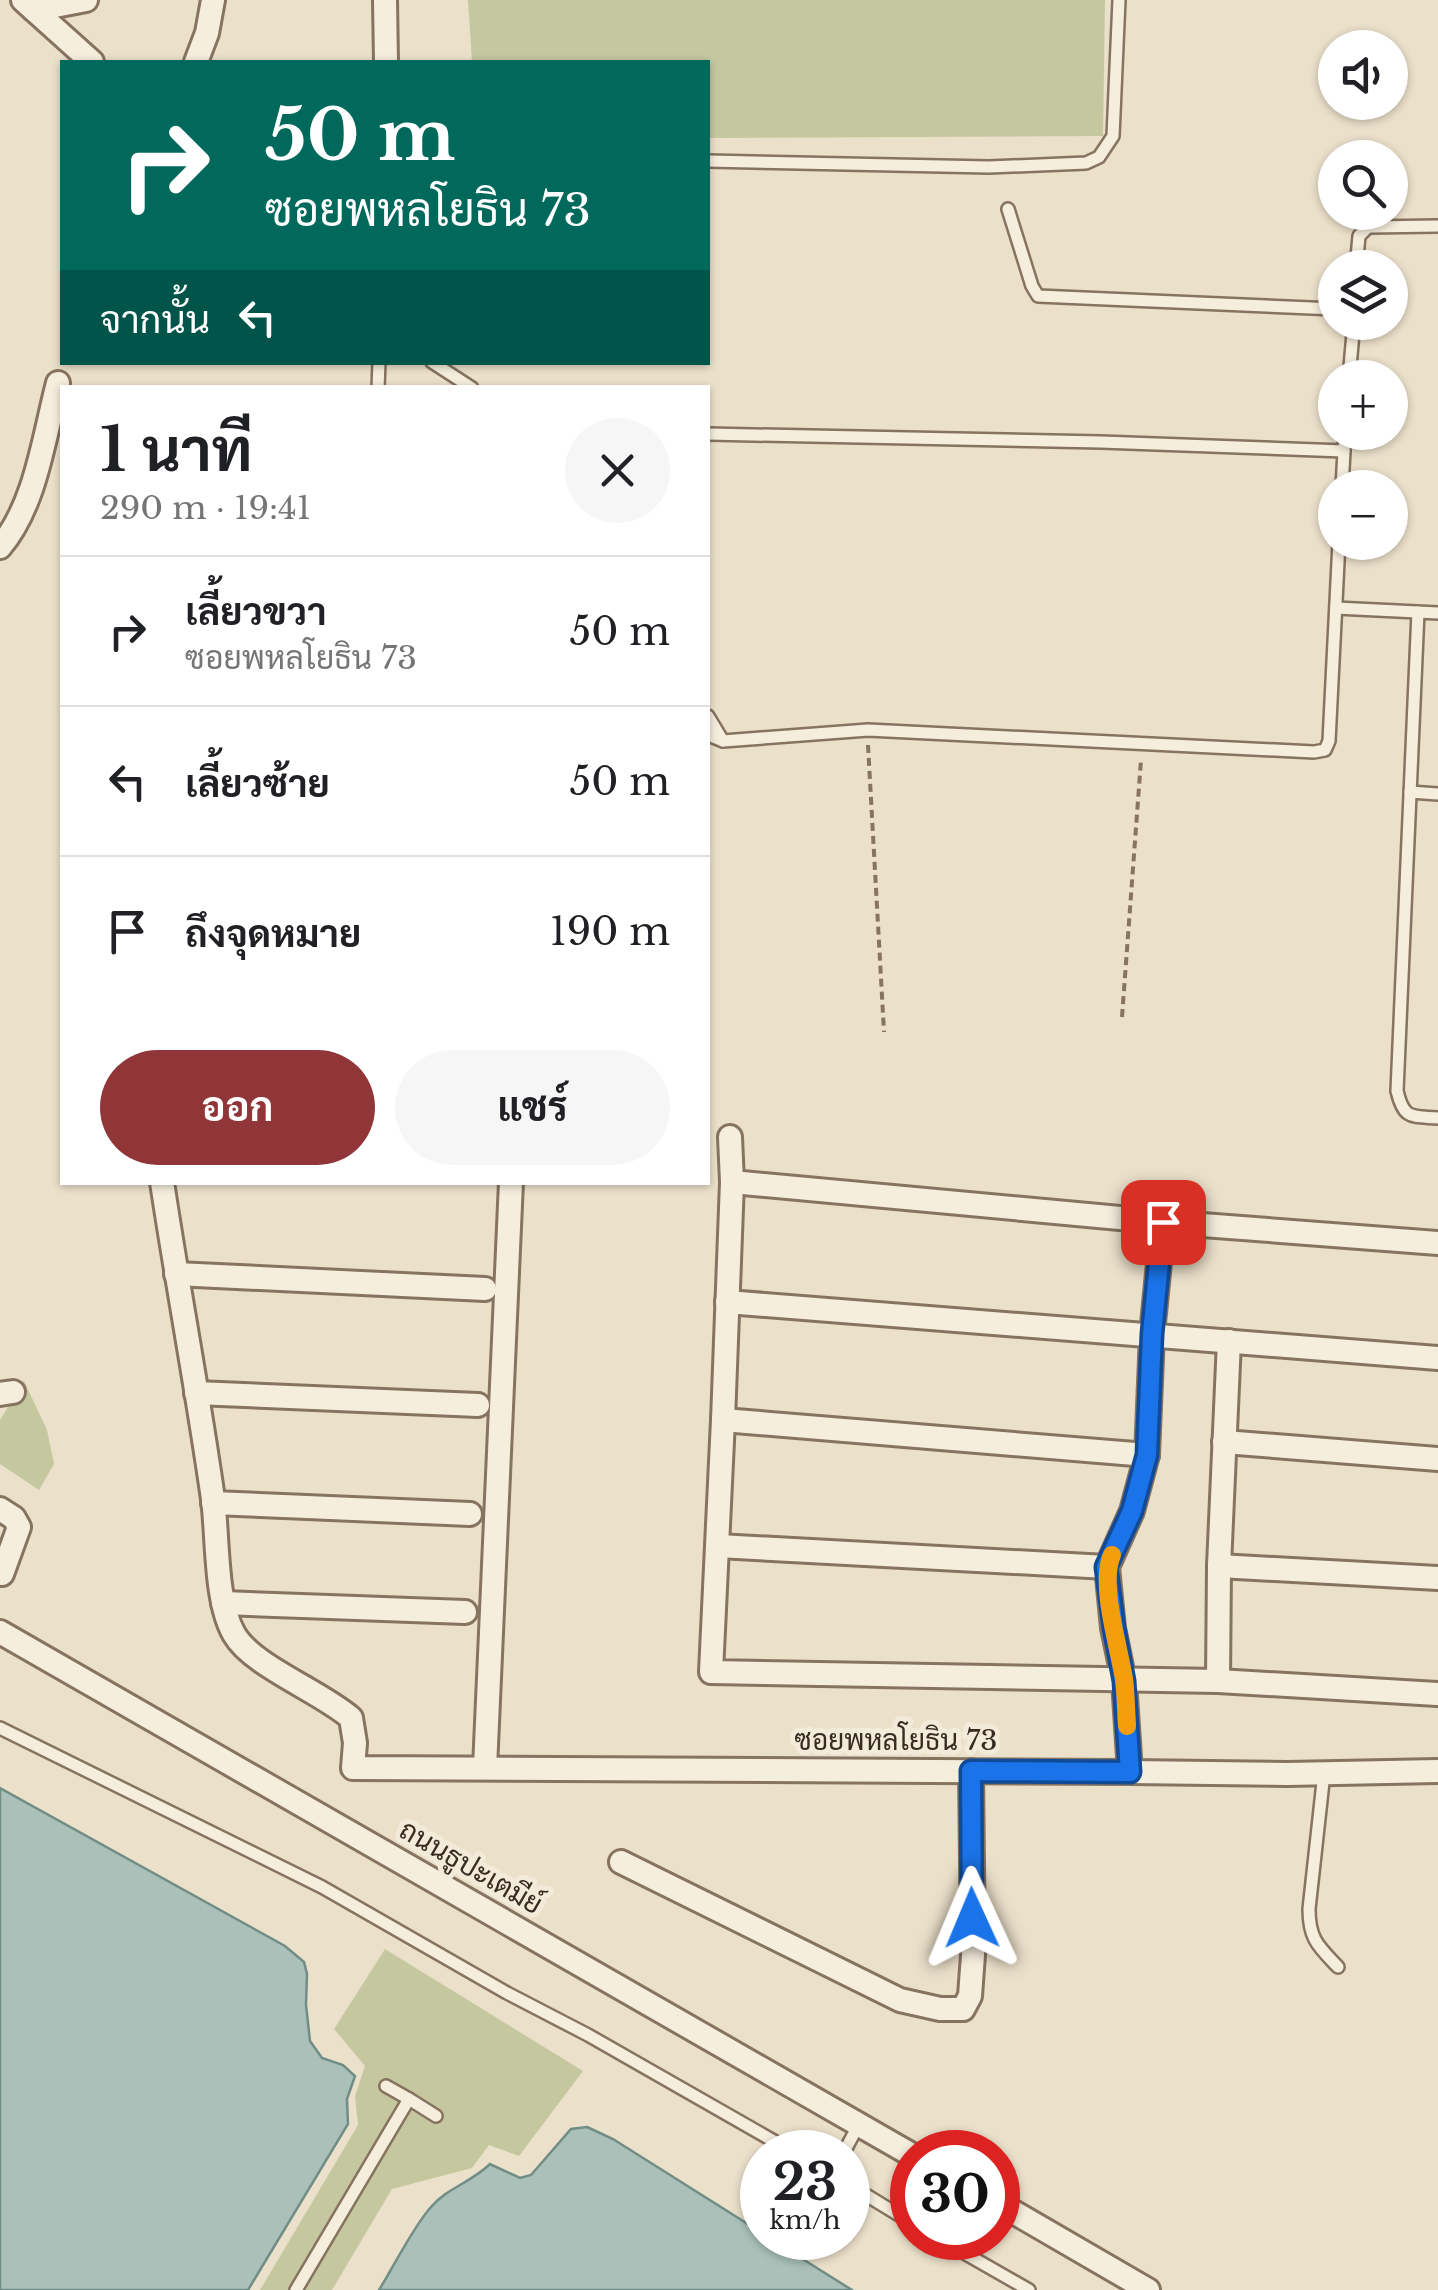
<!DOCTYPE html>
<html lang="th">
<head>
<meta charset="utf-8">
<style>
  body { margin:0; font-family:"Libre Baskerville",Sarabun,serif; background:#f6f6f6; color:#202124; height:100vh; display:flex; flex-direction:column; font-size:38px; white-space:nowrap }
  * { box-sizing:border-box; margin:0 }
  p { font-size:32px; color:#757577 }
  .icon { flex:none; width:55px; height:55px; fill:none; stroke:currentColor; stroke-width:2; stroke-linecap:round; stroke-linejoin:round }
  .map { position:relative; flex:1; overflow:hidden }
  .side { position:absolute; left:60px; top:385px; width:650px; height:800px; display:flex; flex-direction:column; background:#fff; border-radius:0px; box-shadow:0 2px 8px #0004 }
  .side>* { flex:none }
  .guide { position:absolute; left:60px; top:60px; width:650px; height:305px; border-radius:0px; box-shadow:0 2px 8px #0004; background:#00695c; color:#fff; overflow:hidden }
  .controls { position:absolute; left:1318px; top:30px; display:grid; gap:20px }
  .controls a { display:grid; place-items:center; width:90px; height:90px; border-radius:50%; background:#fff; box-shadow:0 2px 8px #0004; font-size:50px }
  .speed { position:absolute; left:740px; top:2130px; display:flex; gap:20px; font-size:50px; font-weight:700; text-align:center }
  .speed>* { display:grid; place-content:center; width:130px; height:130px; border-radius:50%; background:#fff; box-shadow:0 2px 8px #0004; line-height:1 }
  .speed small { font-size:25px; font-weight:400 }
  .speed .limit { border:15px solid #d22; background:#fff; color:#111 }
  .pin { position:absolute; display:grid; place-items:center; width:85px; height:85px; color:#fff; margin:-42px; border-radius:20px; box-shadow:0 5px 15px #0006 }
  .me { position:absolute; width:110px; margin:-55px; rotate:359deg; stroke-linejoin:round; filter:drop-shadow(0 0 8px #0008) }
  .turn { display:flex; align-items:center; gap:35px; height:210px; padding:0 40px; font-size:45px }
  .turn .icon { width:130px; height:130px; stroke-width:2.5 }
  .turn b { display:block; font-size:70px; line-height:85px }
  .then { display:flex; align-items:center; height:95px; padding:0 40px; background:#0003; gap:20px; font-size:38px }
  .round { display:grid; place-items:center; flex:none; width:105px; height:105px; border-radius:52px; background:#f6f6f6 }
  .overview { display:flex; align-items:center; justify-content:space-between; height:170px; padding:0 40px }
  h1 { font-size:60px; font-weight:700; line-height:75px }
  .primary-button { display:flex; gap:20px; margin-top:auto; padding:20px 40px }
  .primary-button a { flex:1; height:115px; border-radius:60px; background:#903639; color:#fff; font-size:40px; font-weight:700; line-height:115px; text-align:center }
  .primary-button a+a { background:#f6f6f6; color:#202124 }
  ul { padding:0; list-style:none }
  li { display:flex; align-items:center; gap:30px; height:150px; padding:0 40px; border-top:2px solid #e0e0e0 }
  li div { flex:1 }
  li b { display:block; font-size:38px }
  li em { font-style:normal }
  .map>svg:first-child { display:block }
  .green { fill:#c5c89f }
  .water { fill:#aac0b9; stroke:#718e86; stroke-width:2.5 }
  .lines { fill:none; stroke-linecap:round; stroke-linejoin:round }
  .service-casing { stroke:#867360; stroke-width:16 }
  .minor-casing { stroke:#867360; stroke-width:28 }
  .path { stroke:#867360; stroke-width:4; stroke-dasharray:8 5; stroke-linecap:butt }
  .service { stroke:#f6eedd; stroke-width:11 }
  .minor { stroke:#f6eedd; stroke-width:22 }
  .route-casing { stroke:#114b97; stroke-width:25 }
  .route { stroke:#1a73e8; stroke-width:18 }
  .slow { stroke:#f59e0b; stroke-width:18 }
  .labels { text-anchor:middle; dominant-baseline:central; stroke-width:10; stroke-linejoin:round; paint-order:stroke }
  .street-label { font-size:28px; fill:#382c22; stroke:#f3ebd9 }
</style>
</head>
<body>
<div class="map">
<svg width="1438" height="2290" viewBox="0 0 1438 2290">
  <rect width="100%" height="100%" fill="#ebe0ca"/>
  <g class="green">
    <polygon points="468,0 1105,0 1103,136 708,138 708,62 472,62"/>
    <polygon points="24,1381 47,1430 54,1464 39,1490 0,1464 0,1420"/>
    <polygon points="385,1949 583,2071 519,2156 489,2145 472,2168 392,2189 332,2290 260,2290 358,2125 355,2096 365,2066 334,2029"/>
  </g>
  <g class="water">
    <polygon points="0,1788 285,1946 304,1962 307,1974 306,2005 310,2041 322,2058 343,2065 355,2076 347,2099 348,2124 248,2290 0,2290"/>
    <path d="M 587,2127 L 613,2139 L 762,2233 L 762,2238 L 769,2238 L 852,2290 L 379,2290 C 394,2266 413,2227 431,2207 C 447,2188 472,2182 490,2164 L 520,2178 L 531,2175 L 571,2129 Z"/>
  </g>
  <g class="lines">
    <defs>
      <g id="service">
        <polyline points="708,161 989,167 1086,163 1099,157 1113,136 1119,0"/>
        <polyline points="1008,209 1032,286 1038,296 1335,309"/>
        <polyline points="1356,268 1359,236 1368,227 1438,226"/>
        <polyline points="432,362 472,388"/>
        <polyline points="1349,378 1354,322"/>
        <polyline points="378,388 379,362"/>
        <polyline points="708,434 1101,442 1344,451"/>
        <polyline points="1342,488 1345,432"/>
        <polyline points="1336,608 1438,613"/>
        <path d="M 1418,612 L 1397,1091 C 1404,1120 1411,1116 1438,1118"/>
        <polyline points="708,716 723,741 708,735"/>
        <polyline points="723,741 868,730 1314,752 1325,750 1329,741 1339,542"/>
        <polyline points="1410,792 1438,794"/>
        <polyline points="0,1728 322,1887 507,1993 588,2035 793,2152"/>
        <path d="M 1324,1773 L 1309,1909 C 1309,1939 1318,1946 1338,1967"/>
        <polyline points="386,2086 409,2099"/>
        <polyline points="844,2152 859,2124"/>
        <polyline points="848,2184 912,2223"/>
        <polyline points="938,2238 1029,2290"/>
        <polyline points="296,2290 409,2099 436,2116"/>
      </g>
      <g id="minor">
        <polyline points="23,0 92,62"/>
        <polyline points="385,0 386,62"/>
        <polyline points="34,10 86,0"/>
        <polyline points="196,62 207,33 213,0"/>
        <path d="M 0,547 C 36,505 44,436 58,383"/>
        <polyline points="730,1137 732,1182 723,1420 711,1672 1218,1681 1437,1694"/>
        <path d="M 162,1182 C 178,1288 198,1393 213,1499 C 218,1538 215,1601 234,1634 C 252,1666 320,1691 351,1718 L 355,1743 L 353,1768 L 1130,1772 L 1287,1774 L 1438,1771"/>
        <polyline points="732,1182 1163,1222 1438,1243"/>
        <polyline points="176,1274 485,1289"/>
        <polyline points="727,1302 1438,1358"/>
        <polyline points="196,1393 478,1405"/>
        <polyline points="0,1394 13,1392"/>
        <polyline points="723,1420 1147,1455"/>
        <polyline points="1224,1442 1438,1459"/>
        <polyline points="213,1503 470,1514"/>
        <polyline points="0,1509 14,1518 19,1527 2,1574"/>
        <polyline points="718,1546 1107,1567"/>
        <polyline points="1219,1566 1438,1578"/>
        <polyline points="223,1603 465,1612"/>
        <polyline points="0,1632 912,2155"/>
        <polyline points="1218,1681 1219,1566 1229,1341"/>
        <polyline points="485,1768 511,1182"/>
        <polyline points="1130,1772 1124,1681 1113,1628 1107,1567 1132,1511 1147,1455 1152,1334 1163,1222"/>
        <polyline points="621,1862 900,2000 940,2009 963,2009 970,1996 973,1955 971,1771"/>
        <polyline points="998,2203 1148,2290"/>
      </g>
    </defs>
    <use href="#service" class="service-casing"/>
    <use href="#minor" class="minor-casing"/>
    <g class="path">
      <polyline points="868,745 884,1032"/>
      <polyline points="1122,1017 1141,760"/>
    </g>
    <use href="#service" class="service"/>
    <use href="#minor" class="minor"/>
  </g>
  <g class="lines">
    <defs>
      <polyline id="route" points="972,1918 971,1771 1130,1772 1124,1681 1114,1628 1106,1567 1132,1511 1147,1455 1152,1334 1163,1222"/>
    </defs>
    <use href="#route" class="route-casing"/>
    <use href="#route" class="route"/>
    <path class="slow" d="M 1112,1555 C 1099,1584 1119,1647 1124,1679 C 1126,1694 1126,1710 1127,1726"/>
  </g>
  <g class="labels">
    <g class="street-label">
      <text x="896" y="1740">ซอยพหลโยธิน 73</text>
      <text transform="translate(471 1867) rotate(30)">ถนนธูปะเตมีย์</text>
    </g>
  </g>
</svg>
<div class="controls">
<a><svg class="icon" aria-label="sound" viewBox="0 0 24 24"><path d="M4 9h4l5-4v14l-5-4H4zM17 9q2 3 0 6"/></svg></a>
<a><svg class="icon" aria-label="search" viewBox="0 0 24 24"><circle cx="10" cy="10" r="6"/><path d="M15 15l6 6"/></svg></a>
<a><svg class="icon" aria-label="layers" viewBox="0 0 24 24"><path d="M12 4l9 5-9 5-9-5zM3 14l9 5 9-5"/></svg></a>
<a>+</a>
<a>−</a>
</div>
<div class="speed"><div>23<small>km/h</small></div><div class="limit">30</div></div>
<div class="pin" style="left:1163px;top:1222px;background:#d93025"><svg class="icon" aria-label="arrive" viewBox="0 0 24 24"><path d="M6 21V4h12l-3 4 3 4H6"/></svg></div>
<svg class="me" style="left:972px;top:1918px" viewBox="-20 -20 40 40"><path d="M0-17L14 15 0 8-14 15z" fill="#1a73e8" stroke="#fff" stroke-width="4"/></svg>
<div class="guide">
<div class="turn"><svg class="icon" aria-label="right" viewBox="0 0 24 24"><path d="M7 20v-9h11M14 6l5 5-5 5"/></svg><div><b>50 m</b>ซอยพหลโยธิน 73</div></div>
<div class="then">จากนั้น<svg class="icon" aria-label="left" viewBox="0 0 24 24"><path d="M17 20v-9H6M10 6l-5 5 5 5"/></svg></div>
</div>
<section class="side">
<div class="overview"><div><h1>1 นาที</h1><p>290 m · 19:41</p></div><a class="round"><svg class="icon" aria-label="close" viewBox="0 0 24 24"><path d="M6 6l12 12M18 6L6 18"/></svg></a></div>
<ul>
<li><svg class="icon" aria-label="right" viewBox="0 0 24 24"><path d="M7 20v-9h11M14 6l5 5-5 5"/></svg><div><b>เลี้ยวขวา</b><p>ซอยพหลโยธิน 73</p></div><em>50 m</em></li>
<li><svg class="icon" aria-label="left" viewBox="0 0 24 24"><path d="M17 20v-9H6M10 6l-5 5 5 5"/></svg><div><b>เลี้ยวซ้าย</b></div><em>50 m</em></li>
<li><svg class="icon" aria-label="arrive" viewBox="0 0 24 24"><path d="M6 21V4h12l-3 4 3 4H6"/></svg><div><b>ถึงจุดหมาย</b></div><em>190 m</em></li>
</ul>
<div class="primary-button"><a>ออก</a><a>แชร์</a></div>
</section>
</div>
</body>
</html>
